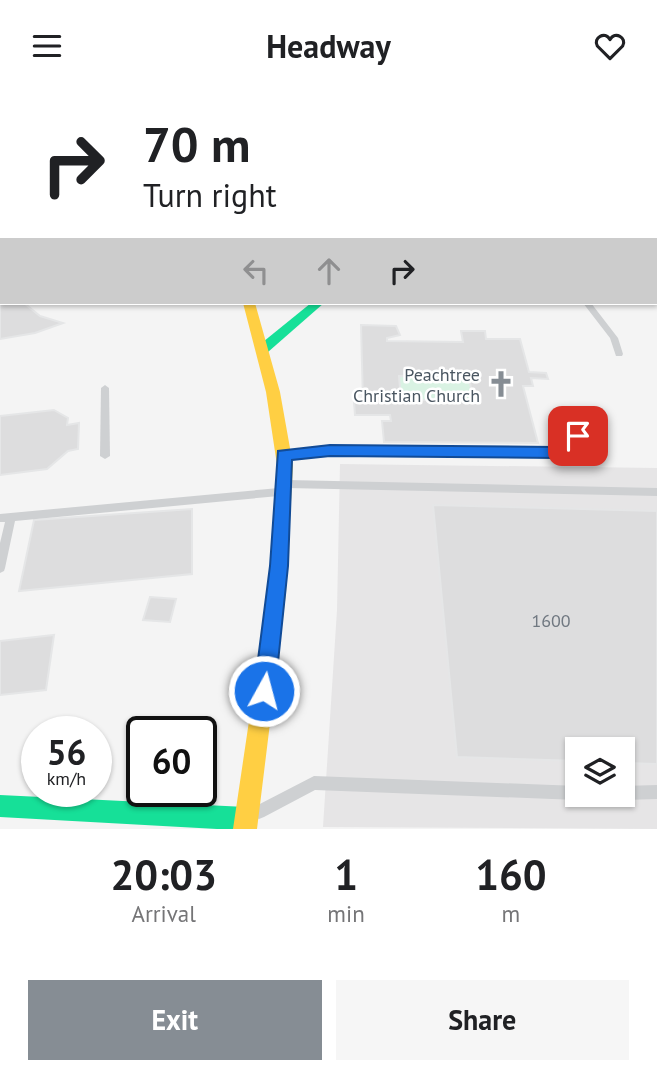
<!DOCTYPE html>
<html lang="en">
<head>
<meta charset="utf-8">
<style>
  body { margin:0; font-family:"PT Sans",sans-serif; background:#f6f6f6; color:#202124; height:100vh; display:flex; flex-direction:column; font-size:26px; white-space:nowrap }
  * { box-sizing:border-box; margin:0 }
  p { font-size:23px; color:#757577 }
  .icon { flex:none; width:38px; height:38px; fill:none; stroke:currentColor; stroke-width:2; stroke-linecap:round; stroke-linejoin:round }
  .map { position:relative; height:738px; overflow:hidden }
  .panel { display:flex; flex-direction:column; background:#fff; flex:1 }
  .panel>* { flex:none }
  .hud { position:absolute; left:0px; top:0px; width:658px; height:214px; box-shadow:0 2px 5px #0004; background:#fff; color:#202124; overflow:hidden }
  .buttons { position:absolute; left:565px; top:646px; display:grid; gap:14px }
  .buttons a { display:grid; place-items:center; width:70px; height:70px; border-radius:0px; background:#fff; box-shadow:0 2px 5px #0004; font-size:35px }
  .speed { position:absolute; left:21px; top:625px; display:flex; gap:14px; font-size:35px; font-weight:700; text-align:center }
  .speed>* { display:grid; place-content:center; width:91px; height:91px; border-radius:50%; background:#fff; box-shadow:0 2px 5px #0004; line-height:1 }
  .speed small { font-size:18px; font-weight:400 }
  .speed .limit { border:4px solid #111; border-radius:10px; background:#fff; color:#111 }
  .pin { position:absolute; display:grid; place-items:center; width:60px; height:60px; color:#fff; margin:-30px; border-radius:14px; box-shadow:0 4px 10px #0006 }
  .me { position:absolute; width:77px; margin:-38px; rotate:7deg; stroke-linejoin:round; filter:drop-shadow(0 0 5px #0008) }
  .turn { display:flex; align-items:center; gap:24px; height:147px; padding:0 28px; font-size:32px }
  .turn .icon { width:91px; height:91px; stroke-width:2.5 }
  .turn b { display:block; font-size:49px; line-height:60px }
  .lanes { display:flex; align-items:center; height:66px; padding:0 28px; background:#0003; justify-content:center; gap:35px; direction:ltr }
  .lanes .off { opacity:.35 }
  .eta { display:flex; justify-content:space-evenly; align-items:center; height:119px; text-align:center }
  .eta b { font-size:42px; font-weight:700; line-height:49px }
  .action { display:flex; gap:14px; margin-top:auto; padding:14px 28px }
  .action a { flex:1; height:80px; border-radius:0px; background:#868d94; color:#fff; font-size:28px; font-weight:700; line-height:80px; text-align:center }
  .action a+a { background:#f6f6f6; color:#202124 }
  header { display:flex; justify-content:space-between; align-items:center; height:91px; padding:0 28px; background:#fff; font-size:32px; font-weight:700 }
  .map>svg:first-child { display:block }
  .education { fill:#e6e5e6; fill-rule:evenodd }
  .green { fill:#d9f2e3 }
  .building { fill:#ddddde; stroke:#e5e6e7; stroke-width:2; fill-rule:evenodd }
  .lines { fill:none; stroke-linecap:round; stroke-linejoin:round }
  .lane { fill:#ced0d2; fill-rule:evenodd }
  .street { fill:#ced0d2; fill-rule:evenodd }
  .fast { fill:#16e098; fill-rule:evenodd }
  .slow { fill:#ffcf43; fill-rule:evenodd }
  .jam { fill:#f24e42; fill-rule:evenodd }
  .route { fill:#1a73e8; stroke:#114b97; stroke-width:2 }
  .labels { text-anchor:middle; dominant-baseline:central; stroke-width:5; stroke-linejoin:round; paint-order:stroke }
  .poi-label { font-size:18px; fill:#4a5661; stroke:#fff; text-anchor:end }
  .near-number-label { font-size:18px; fill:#707881 }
</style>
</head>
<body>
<header><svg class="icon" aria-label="menu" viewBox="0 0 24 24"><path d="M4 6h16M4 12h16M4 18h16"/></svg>Headway<svg class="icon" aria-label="heart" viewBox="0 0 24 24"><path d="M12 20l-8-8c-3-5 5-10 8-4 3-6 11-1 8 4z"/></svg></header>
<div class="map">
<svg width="657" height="738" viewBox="0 0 657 738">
  <rect width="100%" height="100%" fill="#f4f4f4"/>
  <path class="education" d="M 340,373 L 657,377 L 657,738 L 323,736 L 337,519 ZM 578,658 L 623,658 L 623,704 L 578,704 Z"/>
  <polygon class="green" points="399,285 469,286 473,309 401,309"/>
  <g class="building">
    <polygon points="0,178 2,212 24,212 40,225 63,232 35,242 0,248"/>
    <path d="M 361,234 L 396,235 L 400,244 L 387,247 L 387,250 L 463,251 L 461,240 L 485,240 L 486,248 L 520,248 L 529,281 L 546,282 L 548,288 L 531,287 L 533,295 L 523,295 L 538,352 L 384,351 L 382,330 L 391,330 L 390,324 L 355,324 L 354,311 L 363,311 ZM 399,285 L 469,286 L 473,309 L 401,309 Z"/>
    <polygon points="54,319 68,327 67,334 79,332 78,358 68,360 47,378 0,384 0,325"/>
    <polygon points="433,414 657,420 657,673 623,672 623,658 578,658 578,670 457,666"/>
    <polygon points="192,418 192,483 19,500 34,429"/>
    <polygon points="150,506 176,508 170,531 143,529"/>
    <polygon points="54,544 46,599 0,604 0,550"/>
  </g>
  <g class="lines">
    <g class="lane">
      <polygon points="396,0 403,0 401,2 393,2"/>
      <polygon points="455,0 461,0 463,2 457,2"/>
      <rect x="656" y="62" width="1" height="4"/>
      <polygon points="583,212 591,212 618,247 623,263 622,265 616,265 610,247"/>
      <polygon points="105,294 109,297 110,365 105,368 100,365 101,297"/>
      <polygon points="578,342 583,345 581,347 561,364 558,365 330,363 288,367 283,364 288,361 330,357 556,359 575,343"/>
      <polygon points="287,389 657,397 657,405 287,397 283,396 282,393 283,390"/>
      <polygon points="279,397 283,398 284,401 283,404 279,405 15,430 5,477 4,480 0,482 0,452 5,431 0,431 0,423"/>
      <polygon points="314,685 578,695 578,704 584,704 583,707 578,709 315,699 264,726 259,728 254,726 252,721 254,716"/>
      <polygon points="657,694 657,708 623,709 618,707 617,704 623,704 623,695"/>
    </g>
    <g class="street">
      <polygon points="113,0 125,0 126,2 114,2"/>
      <polygon points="349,0 361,0 362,2 350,2"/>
      <polygon points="587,0 600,0 601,2 588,2"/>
      <rect x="0" y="19" width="2" height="6"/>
      <rect x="656" y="22" width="1" height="6"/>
      <polygon points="0,134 2,134 0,143"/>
    </g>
    <g class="fast">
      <polygon points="469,0 482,0 468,2"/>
      <polygon points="311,212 324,212 268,261 258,261 256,258 258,255"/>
      <polygon points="0,704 246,716 254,720 258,728 254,736 250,738 217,738 0,726"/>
    </g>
    <g class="slow">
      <polygon points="567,0 575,0 566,2"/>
      <rect x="656" y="74" width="1" height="6"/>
      <polygon points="243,212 255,212 280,301 293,374 286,502 257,738 233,738 268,502 277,374 266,301"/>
    </g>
    <g class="jam">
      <polygon points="491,0 505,0 507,2 492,2"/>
      <rect x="656" y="98" width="1" height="7"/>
      <rect x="656" y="137" width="1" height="7"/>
    </g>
  </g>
  <polygon class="route" points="578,340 586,345 583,349 558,367 330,365 292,369 288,475 275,600 272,607 264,609 257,607 254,600 270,475 278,360 330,354 554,356"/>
  <defs>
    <symbol id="church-bare" viewBox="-9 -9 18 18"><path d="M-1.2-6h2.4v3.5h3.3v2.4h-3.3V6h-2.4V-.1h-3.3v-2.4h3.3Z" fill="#868d94" stroke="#fff" stroke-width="2.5" paint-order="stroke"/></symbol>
  </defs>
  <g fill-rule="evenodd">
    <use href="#church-bare" x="482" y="274" width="38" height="38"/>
  </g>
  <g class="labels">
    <g class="poi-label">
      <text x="480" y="283">Peachtree<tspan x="480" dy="21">Christian Church</tspan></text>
    </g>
    <g class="near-number-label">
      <text x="551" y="529">1600</text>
    </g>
  </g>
</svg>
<div class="buttons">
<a><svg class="icon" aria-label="layers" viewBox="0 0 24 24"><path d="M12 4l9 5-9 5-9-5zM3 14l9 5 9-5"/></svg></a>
</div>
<div class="speed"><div>56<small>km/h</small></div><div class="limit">60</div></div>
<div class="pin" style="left:578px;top:345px;background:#d93025"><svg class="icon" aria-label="arrive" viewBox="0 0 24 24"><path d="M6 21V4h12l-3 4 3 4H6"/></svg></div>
<svg class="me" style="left:264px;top:600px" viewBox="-20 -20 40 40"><circle r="17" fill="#1a73e8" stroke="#fff" stroke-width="3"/><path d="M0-11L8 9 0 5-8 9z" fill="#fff"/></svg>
<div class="hud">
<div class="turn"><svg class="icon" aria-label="right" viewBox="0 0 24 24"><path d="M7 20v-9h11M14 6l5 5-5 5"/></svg><div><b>70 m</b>Turn right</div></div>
<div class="lanes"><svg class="icon off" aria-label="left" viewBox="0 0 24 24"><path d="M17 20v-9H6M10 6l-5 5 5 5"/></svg><svg class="icon off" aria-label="ahead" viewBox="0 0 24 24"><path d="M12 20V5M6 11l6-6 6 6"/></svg><svg class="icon" aria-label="right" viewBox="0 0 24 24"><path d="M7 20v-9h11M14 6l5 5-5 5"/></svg></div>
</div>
</div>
<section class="panel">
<div class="eta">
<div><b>20:03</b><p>Arrival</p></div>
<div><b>1</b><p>min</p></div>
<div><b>160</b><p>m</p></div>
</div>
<div class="action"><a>Exit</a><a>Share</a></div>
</section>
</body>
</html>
